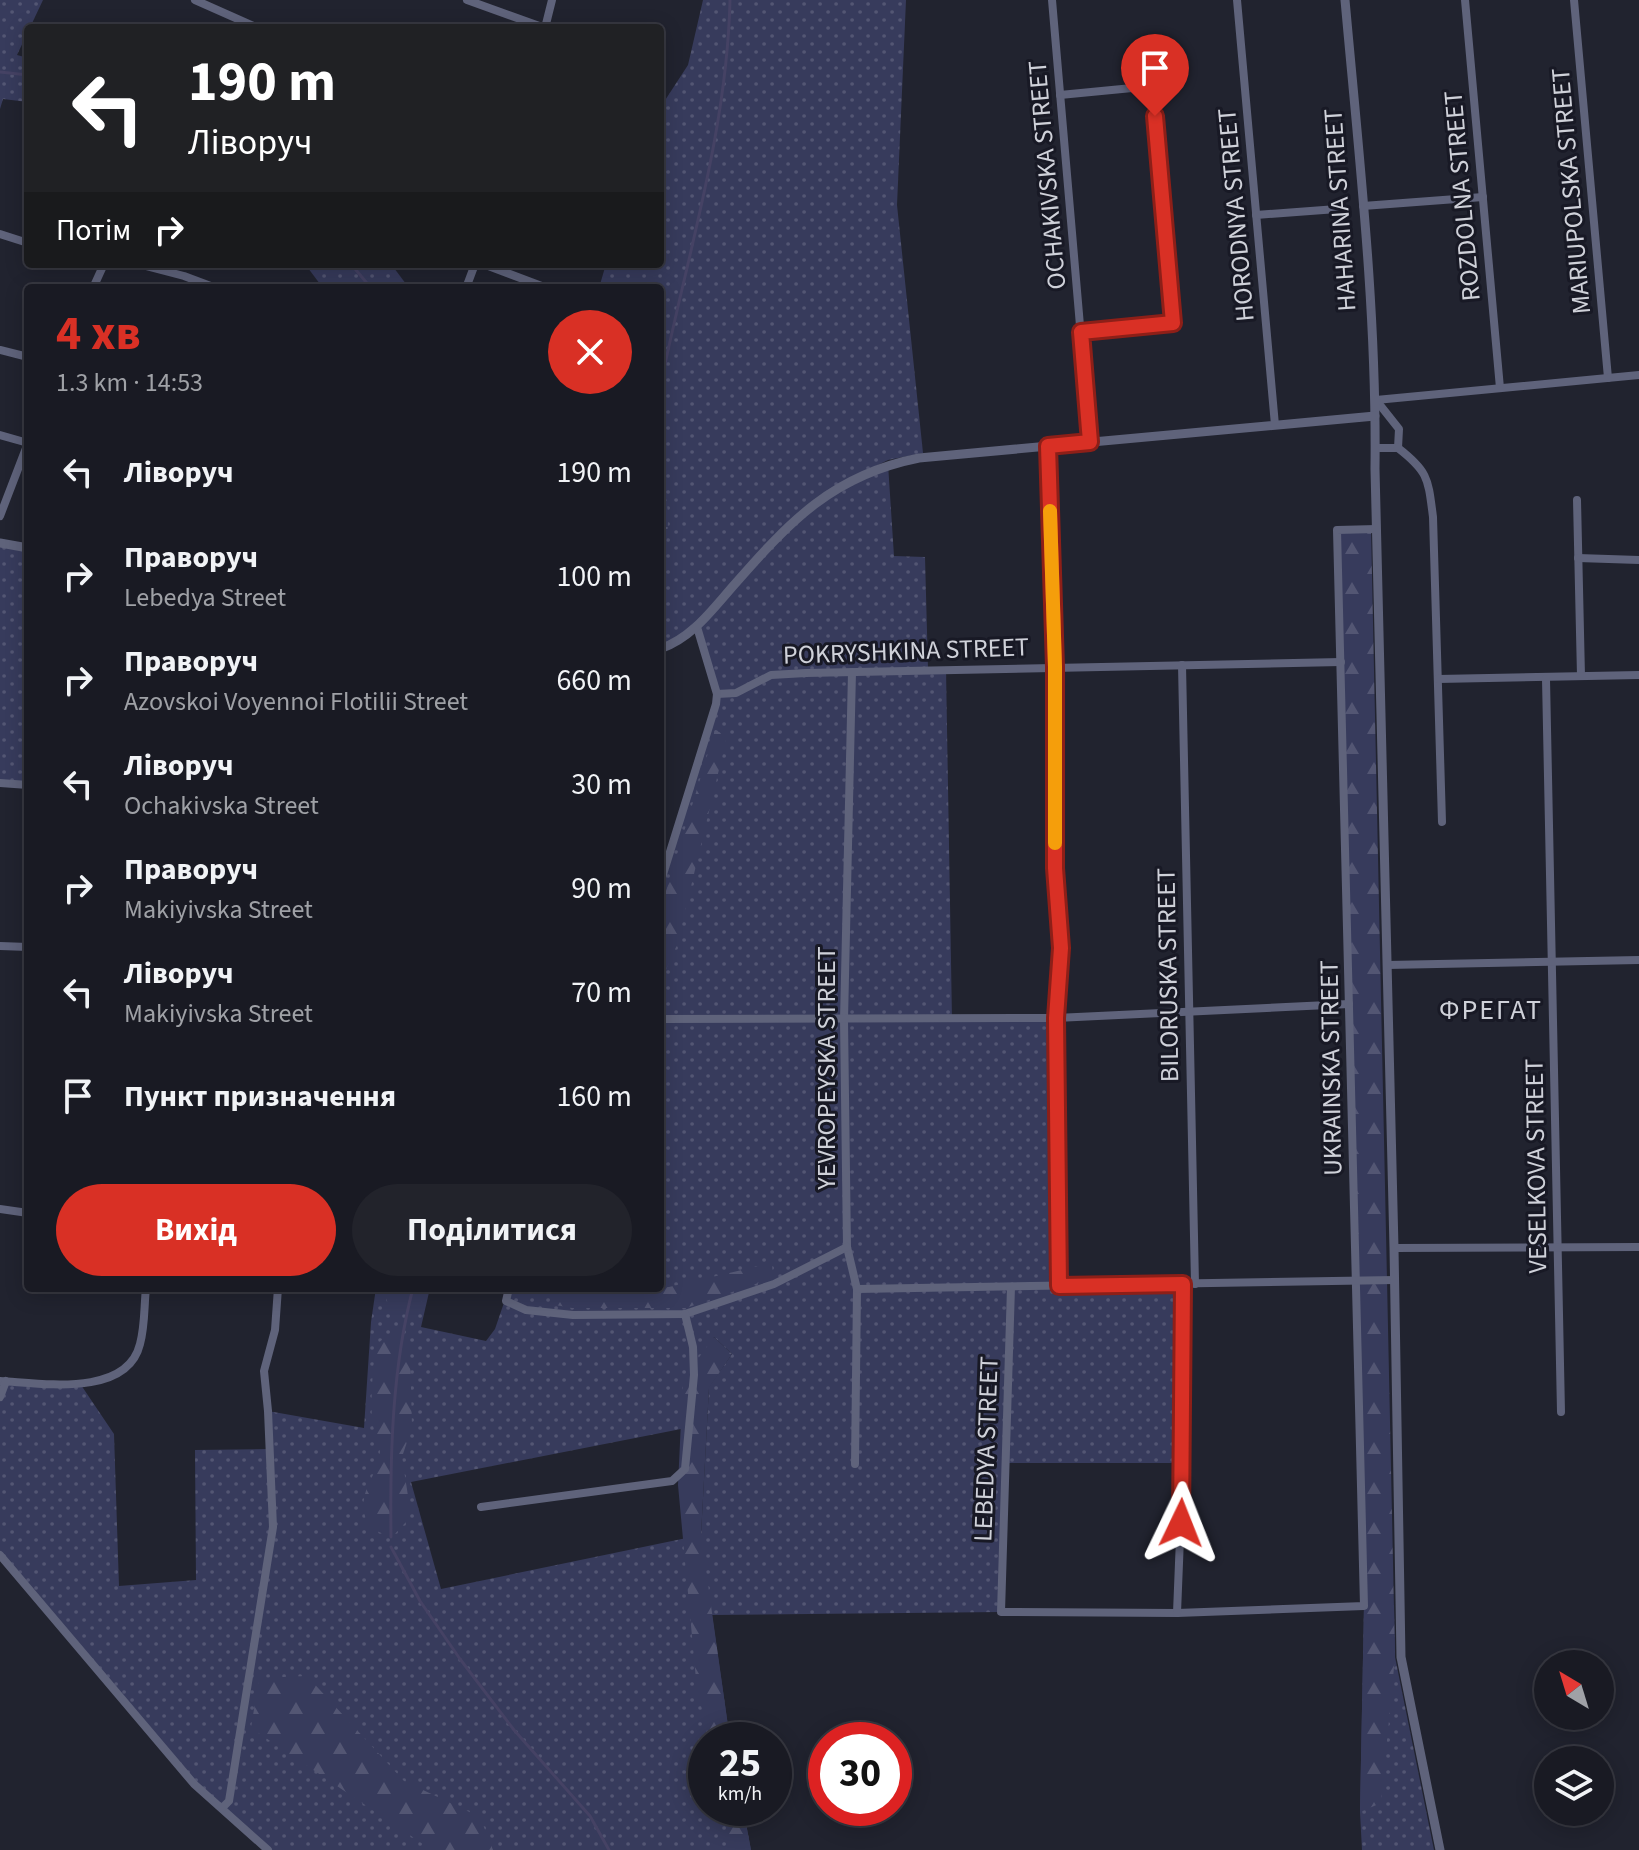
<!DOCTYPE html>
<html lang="uk">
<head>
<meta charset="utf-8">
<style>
  body { margin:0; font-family:"Source Sans 3",sans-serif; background:#22232b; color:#f1f3f6; height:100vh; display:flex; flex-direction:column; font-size:30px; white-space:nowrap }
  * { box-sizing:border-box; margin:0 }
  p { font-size:26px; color:#9fa1a6 }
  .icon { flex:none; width:44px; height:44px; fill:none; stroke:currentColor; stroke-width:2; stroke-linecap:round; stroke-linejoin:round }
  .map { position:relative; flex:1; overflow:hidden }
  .sheet { position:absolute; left:24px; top:284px; width:640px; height:1008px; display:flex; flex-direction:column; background:#191a23; border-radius:8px; box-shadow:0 4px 20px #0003,0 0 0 2px #373841 }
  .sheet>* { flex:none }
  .top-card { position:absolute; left:24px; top:24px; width:640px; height:244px; border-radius:8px; box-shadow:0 4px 20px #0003,0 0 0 2px #373841; background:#202124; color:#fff; overflow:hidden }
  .needle { width:52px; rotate:322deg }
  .tools { position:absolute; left:1534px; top:1650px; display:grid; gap:16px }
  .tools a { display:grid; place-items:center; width:80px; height:80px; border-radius:50%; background:#191a23; box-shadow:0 4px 20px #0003,0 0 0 2px #373841; font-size:40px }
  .speed { position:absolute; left:688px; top:1722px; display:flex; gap:16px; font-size:40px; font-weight:700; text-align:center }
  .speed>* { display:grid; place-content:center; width:104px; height:104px; border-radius:50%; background:#191a23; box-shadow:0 4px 20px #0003,0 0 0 2px #373841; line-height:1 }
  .speed small { font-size:20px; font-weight:400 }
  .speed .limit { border:12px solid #d22; background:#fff; color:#111 }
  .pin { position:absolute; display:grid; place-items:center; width:68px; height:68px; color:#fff; margin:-82px -34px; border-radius:50% 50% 50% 0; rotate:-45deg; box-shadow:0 0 8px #0007 }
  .pin .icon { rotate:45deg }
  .me { position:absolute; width:88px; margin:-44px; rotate:2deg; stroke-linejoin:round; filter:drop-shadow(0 0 6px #0008) }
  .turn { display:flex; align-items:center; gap:28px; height:168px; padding:0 32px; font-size:36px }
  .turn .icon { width:104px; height:104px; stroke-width:2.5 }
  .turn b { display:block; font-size:56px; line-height:68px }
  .then { display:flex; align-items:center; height:76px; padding:0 32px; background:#0003; gap:16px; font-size:30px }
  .round { display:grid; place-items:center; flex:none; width:84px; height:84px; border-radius:42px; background:#22232b }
  .head { display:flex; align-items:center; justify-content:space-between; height:136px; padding:0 32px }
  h1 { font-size:48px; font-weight:700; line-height:60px; color:#d93025 }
  .action { display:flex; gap:16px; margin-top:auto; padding:16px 32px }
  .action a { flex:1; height:92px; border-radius:48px; background:#d93025; color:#fff; font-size:32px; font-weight:700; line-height:92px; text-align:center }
  .action a+a { background:#22232b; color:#f1f3f6 }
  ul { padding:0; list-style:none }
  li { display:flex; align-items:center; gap:24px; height:104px; padding:0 32px }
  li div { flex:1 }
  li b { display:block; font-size:30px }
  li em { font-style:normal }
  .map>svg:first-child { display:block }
  .grass { fill:url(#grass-dots); fill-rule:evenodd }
  .forest { fill:url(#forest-firs) }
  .wetland { fill:url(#wetland-marsh) }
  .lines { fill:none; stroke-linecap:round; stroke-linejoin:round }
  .stream { stroke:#454264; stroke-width:3 }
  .minor { stroke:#5f637b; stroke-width:8 }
  .tertiary { stroke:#5f637b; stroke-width:9 }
  .route-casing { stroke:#8d1f18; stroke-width:20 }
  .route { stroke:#d93025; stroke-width:14 }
  .slow { stroke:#f59e0b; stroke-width:14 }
  .labels { text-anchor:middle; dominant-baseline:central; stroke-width:6; stroke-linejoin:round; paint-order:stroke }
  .street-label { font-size:26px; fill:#cfd1d9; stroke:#181925 }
  .neighbourhood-label { font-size:28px; letter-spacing:2px; fill:#cfd1d9; stroke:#181925 }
</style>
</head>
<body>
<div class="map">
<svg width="1639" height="1850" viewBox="0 0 1639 1850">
  <defs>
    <pattern id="grass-dots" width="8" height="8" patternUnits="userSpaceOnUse" patternTransform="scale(2)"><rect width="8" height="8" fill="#373b5c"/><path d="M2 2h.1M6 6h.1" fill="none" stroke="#535673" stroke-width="1.8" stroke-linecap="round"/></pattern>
    <pattern id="forest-firs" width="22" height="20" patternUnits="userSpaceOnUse" patternTransform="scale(2)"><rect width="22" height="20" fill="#373b5c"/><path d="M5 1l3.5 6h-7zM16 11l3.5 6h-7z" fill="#535673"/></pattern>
    <pattern id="wetland-marsh" width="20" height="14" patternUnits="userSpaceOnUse" patternTransform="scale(2)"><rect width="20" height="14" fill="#373b5c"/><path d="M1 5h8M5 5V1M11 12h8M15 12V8" fill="none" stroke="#535673"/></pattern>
  </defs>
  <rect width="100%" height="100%" fill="#21232f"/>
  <g class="grass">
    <polygon points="0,0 43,0 17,55 28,58 28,102 3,99 0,109"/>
    <path d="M 703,0 L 906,0 L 897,205 L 923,453 L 888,460 L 860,474 L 888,464 L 894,556 L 925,557 L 928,669 L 946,669 L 952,1020 L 1056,1018 L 1059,1285 L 1183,1284 L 1183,1463 L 1006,1463 L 1001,1612 L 712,1615 L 730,1740 L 706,1740 L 706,1808 L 743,1808 L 751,1850 L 268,1850 L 194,1784 L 0,1555 L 0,1397 L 6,1381 L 81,1385 L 114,1434 L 119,1586 L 196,1580 L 195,1450 L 269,1449 L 268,1411 L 364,1428 L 371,1322 L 376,1288 L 430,1288 L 421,1327 L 486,1341 L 495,1329 L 509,1288 L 660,1288 L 660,884 L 716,704 L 697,627 L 660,649 L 660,288 L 599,288 L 606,264 L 660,264 L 660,108 L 688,65 ZM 714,1337 L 732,1354 L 709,1387 L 701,1535 L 441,1589 L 411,1482 L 681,1429 Z"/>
    <polygon points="305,264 391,264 409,288 323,288"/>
    <polygon points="0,543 28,548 28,785 0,783"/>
    <polygon points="1394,1605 1395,1657 1434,1850 1362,1850 1360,1812 1364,1606"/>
  </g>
  <g class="forest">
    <polygon points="1371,529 1395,1657 1381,1803 1360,1812 1364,1606 1337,530"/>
    <polygon points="715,730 727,736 677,945 660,982 660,911"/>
    <polygon points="772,1263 773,1278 686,1308 572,1308 550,1304 552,1297 669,1287"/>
    <path d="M 384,1288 L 425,1288 L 422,1301 L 413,1313 C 392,1318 387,1307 384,1288 Z"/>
    <path d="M 386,1336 L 405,1339 L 410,1352 L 412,1427 L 402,1457 L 410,1509 L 406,1522 L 393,1536 C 381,1534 368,1529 365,1516 C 358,1488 380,1474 380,1450 C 379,1440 373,1430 372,1420 C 371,1407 372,1355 378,1345 C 379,1342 384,1338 386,1336 Z"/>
    <polygon points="714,1337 732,1354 709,1388 701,1535 730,1740 710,1740 697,1690 678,1485 683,1379"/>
    <polygon points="307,1676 404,1781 480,1817 493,1850 426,1850 423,1844 251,1728 259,1678"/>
    <polygon points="725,1808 743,1808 751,1850 730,1850"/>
  </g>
  <path class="wetland" d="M 660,477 C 673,511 668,538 660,573 Z"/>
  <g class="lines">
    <g class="stream">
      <polyline points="0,72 28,75"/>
      <polyline points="351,264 371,288"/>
      <path d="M 660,388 C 686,259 727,132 730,0"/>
      <polyline points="660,521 660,537"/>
      <path d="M 391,1537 C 390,1455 392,1368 413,1288"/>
      <polyline points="391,1547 420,1601 460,1659 514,1730 590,1816 609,1850"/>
    </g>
    <g class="minor">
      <polyline points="195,0 258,28"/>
      <polyline points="467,0 545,28"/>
      <polyline points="1052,0 1090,442"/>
      <polyline points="1237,0 1275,425"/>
      <polyline points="1465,0 1500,388"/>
      <polyline points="1574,0 1608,378"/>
      <polyline points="545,28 552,0"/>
      <polyline points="1060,95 1153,86 1173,323 1081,332"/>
      <polyline points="1363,206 1483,197"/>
      <polyline points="1256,215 1337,209"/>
      <polyline points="0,234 28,243"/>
      <polyline points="138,264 184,276 216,288"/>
      <polyline points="483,264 547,288"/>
      <polyline points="93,288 104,264"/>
      <polyline points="466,288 475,264"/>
      <polyline points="0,350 28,357"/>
      <polyline points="1376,400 1639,375"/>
      <polyline points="1376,400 1399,429 1398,448"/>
      <polyline points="0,435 28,443"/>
      <polyline points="1048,446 1055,667 1055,868 1061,948 1056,1018 1059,1286"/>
      <polyline points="1375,448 1398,448"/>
      <path d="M 1398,448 C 1429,472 1428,479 1433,517 L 1442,822"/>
      <polyline points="1577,500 1581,676"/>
      <polyline points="0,516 28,443"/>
      <polyline points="1578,558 1639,560"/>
      <polyline points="1182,665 1195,1284"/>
      <polyline points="852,672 844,1020 847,1247 857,1289 855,1464"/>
      <polyline points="1438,679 1639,675"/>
      <polyline points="1546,679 1561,1412"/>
      <polyline points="717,694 736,693 771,675 806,673 1341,662"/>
      <polyline points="0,783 28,785"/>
      <polyline points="660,884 716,704 717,694 697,627"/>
      <polyline points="0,946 28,947"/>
      <polyline points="1387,965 1639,960"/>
      <polyline points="660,1019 1056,1018 1349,1004"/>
      <polyline points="0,1209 28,1213"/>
      <polyline points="1394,1248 1639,1247"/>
      <polyline points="1011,1287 1001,1612 1177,1613 1364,1606 1337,530 1376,529"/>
      <polyline points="509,1288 506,1301 526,1310 573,1315 685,1314 774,1284 847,1247"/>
      <polyline points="857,1289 1395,1280"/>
      <path d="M 0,1381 C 40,1383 127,1398 140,1344 C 145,1326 144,1306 146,1288"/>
      <polyline points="0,1397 6,1381"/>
      <polyline points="481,1507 672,1481 685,1469 694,1375 693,1347 685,1314"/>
      <polyline points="0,1555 194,1784 268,1850"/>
      <polyline points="1177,1613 1183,1463 1183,1284"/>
      <polyline points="222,1808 229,1801 273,1527 268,1411 264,1371 275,1330 278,1288"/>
    </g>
    <g class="tertiary">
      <path d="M 1345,0 C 1359,156 1377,313 1375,469 L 1394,1248 L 1401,1657 L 1440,1850"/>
      <polyline points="0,543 28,548"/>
      <path d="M 660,649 C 692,638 712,610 734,585 C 790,521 833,475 919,458 L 1375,416"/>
    </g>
  </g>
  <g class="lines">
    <defs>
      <polyline id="route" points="1155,116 1173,323 1081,332 1090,442 1048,446 1055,667 1055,868 1061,948 1056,1018 1059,1286 1183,1284 1181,1523"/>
    </defs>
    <use href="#route" class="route-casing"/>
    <use href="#route" class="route"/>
    <polyline class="slow" points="1050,511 1055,667 1055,843"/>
  </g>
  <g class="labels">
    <g class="street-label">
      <text transform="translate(1047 175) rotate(-95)">OCHAKIVSKA STREET</text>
      <text transform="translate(1571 191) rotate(-95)">MARIUPOLSKA STREET</text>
      <text transform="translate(1462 196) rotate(-95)">ROZDOLNA STREET</text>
      <text transform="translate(1340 210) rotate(-94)">HAHARINA STREET</text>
      <text transform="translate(1236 215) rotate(-95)">HORODNYA STREET</text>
      <text transform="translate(906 651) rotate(-2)">POKRYSHKINA STREET</text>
      <text transform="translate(1168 975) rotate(-91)">BILORUSKA STREET</text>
      <text transform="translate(826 1068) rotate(-90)">YEVROPEYSKA STREET</text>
      <text transform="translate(1331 1068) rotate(-91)">UKRAINSKA STREET</text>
      <text transform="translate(1536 1166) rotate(-91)">VESELKOVA STREET</text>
      <text transform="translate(986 1449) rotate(-88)">LEBEDYA STREET</text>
    </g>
    <g class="neighbourhood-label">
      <text x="1491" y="1010">ФРЕГАТ</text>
    </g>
  </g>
</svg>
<div class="tools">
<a><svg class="needle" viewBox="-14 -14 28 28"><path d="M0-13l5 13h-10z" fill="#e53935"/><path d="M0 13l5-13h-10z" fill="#9fa1a6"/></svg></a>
<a><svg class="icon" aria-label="layers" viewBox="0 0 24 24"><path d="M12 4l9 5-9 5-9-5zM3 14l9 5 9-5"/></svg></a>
</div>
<div class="speed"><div>25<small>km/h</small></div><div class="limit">30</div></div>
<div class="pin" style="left:1155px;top:116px;background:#d93025"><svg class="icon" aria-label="arrive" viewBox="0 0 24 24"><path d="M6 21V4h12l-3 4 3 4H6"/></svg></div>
<svg class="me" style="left:1181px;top:1523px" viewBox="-20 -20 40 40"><path d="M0-17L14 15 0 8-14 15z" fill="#d93025" stroke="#fff" stroke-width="4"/></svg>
<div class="top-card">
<div class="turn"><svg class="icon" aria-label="left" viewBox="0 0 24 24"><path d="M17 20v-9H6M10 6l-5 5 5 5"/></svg><div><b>190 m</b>Ліворуч</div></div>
<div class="then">Потім<svg class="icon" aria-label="right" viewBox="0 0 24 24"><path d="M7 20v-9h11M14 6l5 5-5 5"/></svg></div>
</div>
<section class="sheet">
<div class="head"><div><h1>4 хв</h1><p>1.3 km · 14:53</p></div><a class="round" style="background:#d93025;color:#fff"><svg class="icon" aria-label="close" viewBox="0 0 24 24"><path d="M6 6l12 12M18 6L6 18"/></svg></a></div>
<ul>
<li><svg class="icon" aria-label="left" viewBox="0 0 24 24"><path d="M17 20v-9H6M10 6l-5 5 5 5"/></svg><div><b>Ліворуч</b></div><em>190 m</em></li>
<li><svg class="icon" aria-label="right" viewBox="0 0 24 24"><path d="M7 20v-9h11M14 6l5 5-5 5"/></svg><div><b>Праворуч</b><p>Lebedya Street</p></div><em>100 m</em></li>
<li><svg class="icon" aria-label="right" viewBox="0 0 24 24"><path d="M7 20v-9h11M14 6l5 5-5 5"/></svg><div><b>Праворуч</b><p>Azovskoi Voyennoi Flotilii Street</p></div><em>660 m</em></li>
<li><svg class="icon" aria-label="left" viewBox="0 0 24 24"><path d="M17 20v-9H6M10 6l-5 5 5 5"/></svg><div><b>Ліворуч</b><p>Ochakivska Street</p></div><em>30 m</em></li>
<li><svg class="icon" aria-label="right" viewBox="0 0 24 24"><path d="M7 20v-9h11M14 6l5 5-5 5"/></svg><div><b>Праворуч</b><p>Makiyivska Street</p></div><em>90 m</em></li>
<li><svg class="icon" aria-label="left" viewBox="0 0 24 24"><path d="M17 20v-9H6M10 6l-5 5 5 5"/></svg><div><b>Ліворуч</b><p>Makiyivska Street</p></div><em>70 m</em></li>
<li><svg class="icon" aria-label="arrive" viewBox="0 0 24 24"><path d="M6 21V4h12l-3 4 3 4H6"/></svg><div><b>Пункт призначення</b></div><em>160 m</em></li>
</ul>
<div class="action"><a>Вихід</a><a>Поділитися</a></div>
</section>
</div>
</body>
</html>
